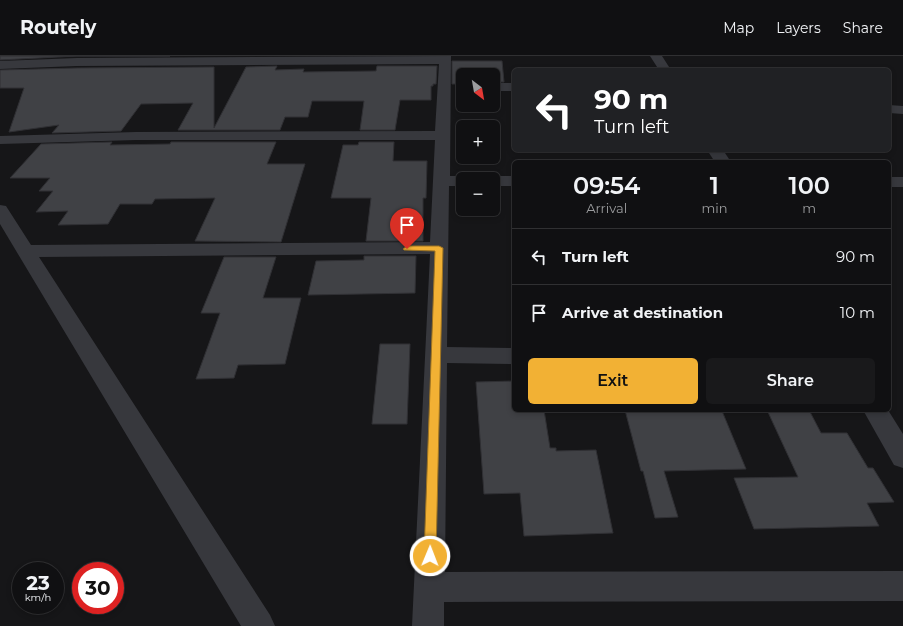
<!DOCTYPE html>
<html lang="en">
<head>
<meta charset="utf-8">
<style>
  body { margin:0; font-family:Montserrat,sans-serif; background:#19191b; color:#f1f3f6; height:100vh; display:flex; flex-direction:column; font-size:15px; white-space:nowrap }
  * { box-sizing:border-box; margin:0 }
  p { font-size:13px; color:#9c9d9f }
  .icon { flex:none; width:22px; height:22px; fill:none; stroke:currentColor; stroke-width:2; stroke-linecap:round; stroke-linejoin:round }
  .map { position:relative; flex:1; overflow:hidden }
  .sheet { position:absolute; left:512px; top:104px; width:379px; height:252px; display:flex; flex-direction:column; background:#101012; border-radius:6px; box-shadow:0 2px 6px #0003,0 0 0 1px #303032 }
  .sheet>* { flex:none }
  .top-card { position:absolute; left:512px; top:12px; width:379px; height:84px; border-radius:6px; box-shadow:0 2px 6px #0003,0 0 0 1px #303032; background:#202124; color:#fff; overflow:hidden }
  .needle { width:26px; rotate:149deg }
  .buttons { position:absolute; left:456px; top:12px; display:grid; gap:8px }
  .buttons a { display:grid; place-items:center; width:44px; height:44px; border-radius:6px; background:#101012; box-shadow:0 2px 6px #0003,0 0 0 1px #303032; font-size:20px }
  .speed { position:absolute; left:12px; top:506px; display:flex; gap:8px; font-size:20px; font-weight:700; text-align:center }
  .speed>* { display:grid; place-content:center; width:52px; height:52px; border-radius:50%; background:#101012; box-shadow:0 2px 6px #0003,0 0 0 1px #303032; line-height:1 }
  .speed small { font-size:10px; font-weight:400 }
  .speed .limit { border:6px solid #d22; background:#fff; color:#111 }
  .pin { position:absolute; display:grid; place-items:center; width:34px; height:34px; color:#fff; margin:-41px -17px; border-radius:50% 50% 50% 0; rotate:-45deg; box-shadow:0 0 4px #0007 }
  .pin .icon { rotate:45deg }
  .me { position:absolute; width:44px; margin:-22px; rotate:1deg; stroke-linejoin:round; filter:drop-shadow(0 0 3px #0008) }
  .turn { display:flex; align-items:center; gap:14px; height:84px; padding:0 16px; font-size:18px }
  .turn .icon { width:52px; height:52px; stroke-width:2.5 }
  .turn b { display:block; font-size:28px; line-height:34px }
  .eta { display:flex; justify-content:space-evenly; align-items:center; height:68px; text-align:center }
  .eta b { font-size:24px; font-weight:600; line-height:28px }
  .primary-button { display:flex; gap:8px; margin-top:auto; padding:8px 16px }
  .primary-button a { flex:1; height:46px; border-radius:6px; background:#f2b134; color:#111; font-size:16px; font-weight:600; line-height:46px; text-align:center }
  .primary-button a+a { background:#19191b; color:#f1f3f6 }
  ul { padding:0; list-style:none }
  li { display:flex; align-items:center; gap:12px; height:56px; padding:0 16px; border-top:1px solid #303032 }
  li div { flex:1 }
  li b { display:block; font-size:15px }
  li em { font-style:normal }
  header { display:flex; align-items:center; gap:24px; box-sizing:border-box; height:56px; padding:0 20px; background:#101012; border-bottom:1px solid #303032 }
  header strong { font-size:19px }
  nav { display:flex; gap:22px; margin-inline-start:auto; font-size:14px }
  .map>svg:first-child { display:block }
  .building { fill:#404145; stroke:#303034 }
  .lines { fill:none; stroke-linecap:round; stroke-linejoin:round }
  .minor { fill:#37383d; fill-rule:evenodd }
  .route { fill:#f2b134; stroke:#9d7322 }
</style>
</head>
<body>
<header>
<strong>Routely</strong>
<nav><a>Map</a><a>Layers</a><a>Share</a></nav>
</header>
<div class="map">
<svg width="903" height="570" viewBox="0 0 903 570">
  <rect width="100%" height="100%" fill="#161618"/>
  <g class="building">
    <polygon points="0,0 170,0 77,0 0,4"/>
    <polygon points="452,5 502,5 504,26 493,26 493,19 463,19 463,28 452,28"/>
    <polygon points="277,10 275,14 304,13 303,16 376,15 377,10 437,10 436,28 433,28 433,30 431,30 431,44 400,44 395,74 360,74 364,45 312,45 308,61 285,61 280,74 178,74 193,47 141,48 121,75 52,77 59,69 9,76 24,32 0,32 0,14 77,12 214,11 214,72 246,11"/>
    <polygon points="112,86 110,89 170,88 171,86 276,86 267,108 305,108 281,186 195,185 215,142 155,143 152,148 120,148 108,168 58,169 68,155 36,156 53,135 39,135 50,122 10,122 41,88"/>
    <polygon points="359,86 394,86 393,105 427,105 426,142 423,142 423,185 366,185 371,142 331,142 343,89 358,89"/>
    <polygon points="364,200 416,200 415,237 308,239 316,205 364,204"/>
    <polygon points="224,201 276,201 263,242 301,242 285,308 238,309 234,322 196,323 220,257 201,257"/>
    <polygon points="380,288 410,288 407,368 372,368"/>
    <polygon points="514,325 514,354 544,354 550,392 556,392 556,395 596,394 613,477 524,480 520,437 484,438 476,326"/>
    <polygon points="625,354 671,354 672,356 722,355 746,413 664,415 678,461 655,462 643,415 641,415"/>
    <polygon points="767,354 809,354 821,377 847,377 868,412 873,412 894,446 867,447 879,470 754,473 734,422 798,421"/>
  </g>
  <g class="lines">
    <g class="minor">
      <polygon points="451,0 450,120 463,120 470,123 463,123 463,130 449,130 447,291 514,292 514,308 447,307 445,516 903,515 903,545 444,546 444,570 412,570 430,198 39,201 270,559 275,570 241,570 0,168 0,149 6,150 31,189 430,186 435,84 136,84 0,88 0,80 136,76 435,75 439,8 77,10 0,13 0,5 77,2"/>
      <polygon points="650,0 662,0 671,14 659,14"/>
      <rect x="493" y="27" width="21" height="8"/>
      <polygon points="889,49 903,50 903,58 889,57"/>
      <polygon points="707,94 723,94 731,106 715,106"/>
      <polygon points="493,120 514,120 514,130 493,130 493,123 486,123"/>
      <rect x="889" y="121" width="14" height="10"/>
      <polygon points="863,354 888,354 903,378 903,412 894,409"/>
    </g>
  </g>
  <polygon class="route" points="407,190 439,190 443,192 436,500 434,504 430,506 426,504 424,500 435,195 404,194 403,193"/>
</svg>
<div class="buttons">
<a><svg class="needle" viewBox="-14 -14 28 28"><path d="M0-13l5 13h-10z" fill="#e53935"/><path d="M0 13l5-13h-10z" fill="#9c9d9f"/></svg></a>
<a>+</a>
<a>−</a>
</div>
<div class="speed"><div>23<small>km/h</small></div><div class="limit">30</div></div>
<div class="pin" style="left:407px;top:193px;background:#d93025"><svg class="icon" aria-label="arrive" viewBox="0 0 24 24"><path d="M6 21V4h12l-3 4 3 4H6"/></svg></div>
<svg class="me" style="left:430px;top:500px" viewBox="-20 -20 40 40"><circle r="17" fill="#f2b134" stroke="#fff" stroke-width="3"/><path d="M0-11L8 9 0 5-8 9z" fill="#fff"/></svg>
<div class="top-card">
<div class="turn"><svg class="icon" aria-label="left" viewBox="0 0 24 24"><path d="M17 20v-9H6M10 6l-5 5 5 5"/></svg><div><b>90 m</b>Turn left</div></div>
</div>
<section class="sheet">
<div class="eta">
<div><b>09:54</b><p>Arrival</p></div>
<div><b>1</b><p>min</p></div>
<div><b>100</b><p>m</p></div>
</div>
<ul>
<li><svg class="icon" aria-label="left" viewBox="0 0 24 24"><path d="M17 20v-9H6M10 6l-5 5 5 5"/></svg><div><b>Turn left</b></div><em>90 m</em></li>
<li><svg class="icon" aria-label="arrive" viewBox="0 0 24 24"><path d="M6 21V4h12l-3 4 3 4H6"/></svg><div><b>Arrive at destination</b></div><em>10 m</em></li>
</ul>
<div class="primary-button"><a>Exit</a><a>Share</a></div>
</section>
</div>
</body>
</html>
